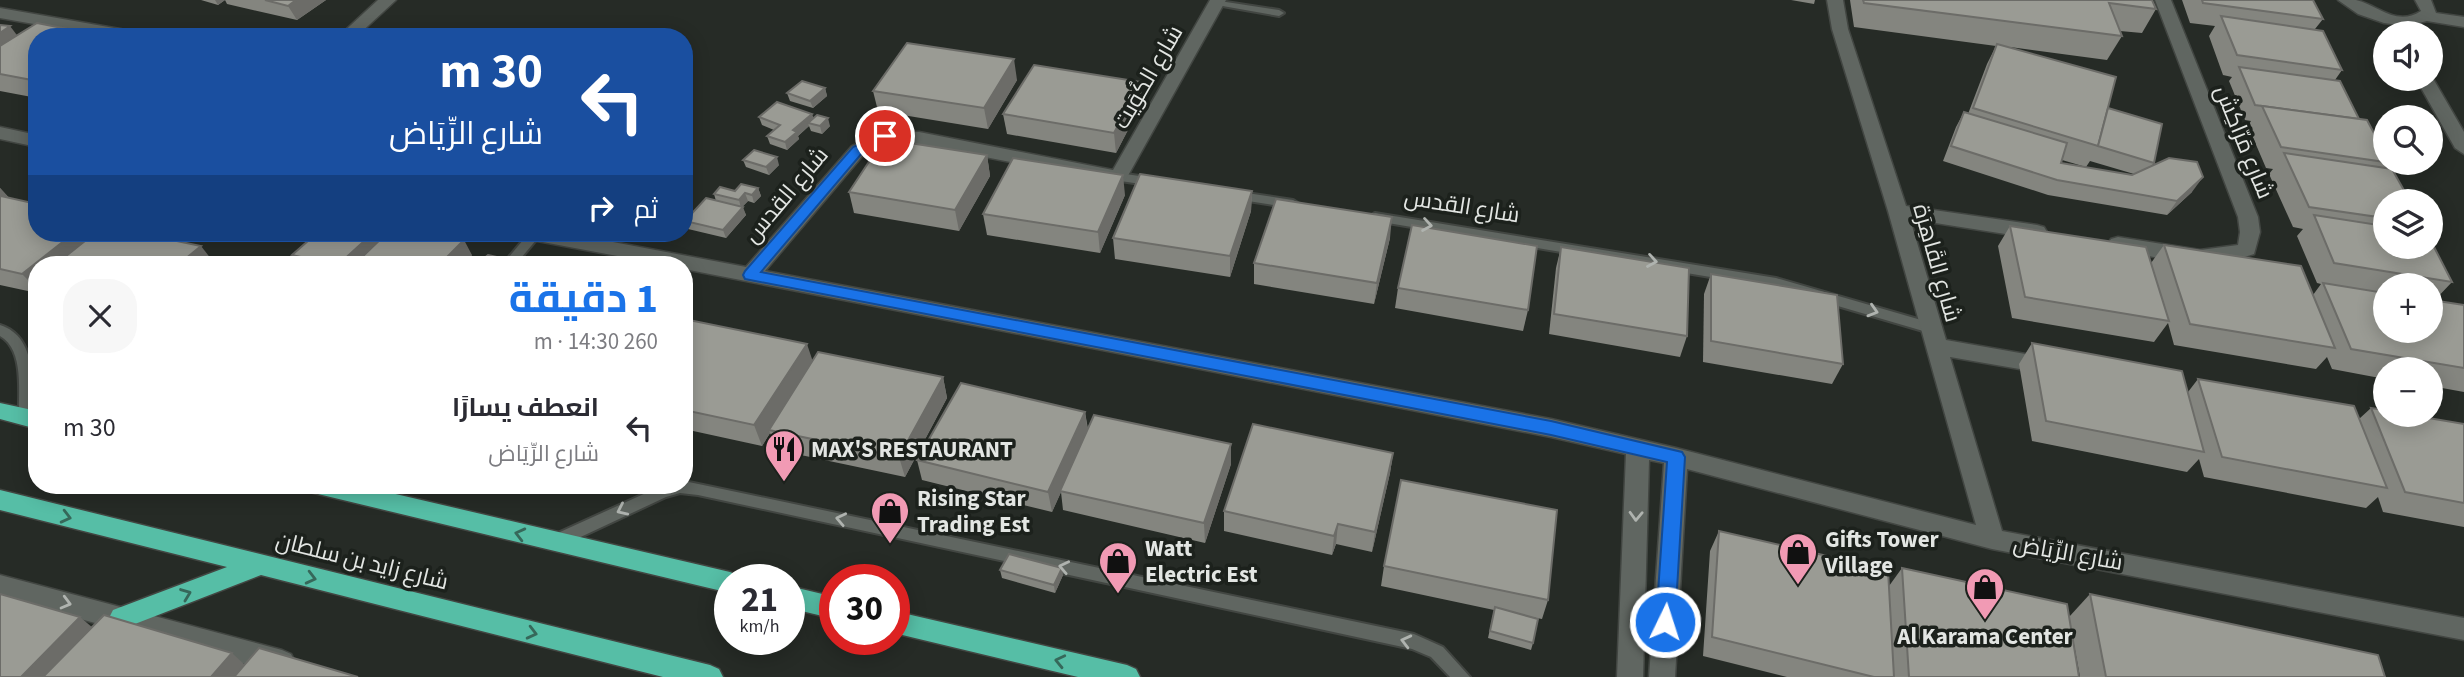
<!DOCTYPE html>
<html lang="ar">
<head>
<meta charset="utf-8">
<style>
  body { margin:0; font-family:"Source Sans 3",Cairo,sans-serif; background:#f7f7f7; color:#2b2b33; direction:rtl; height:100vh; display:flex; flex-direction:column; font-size:26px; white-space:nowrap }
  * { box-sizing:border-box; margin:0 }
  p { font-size:23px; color:#7c7c81 }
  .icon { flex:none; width:38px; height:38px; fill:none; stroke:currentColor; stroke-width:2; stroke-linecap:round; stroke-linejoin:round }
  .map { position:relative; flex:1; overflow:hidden; direction:ltr }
  .sheet { position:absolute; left:28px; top:256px; width:665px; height:238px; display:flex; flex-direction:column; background:#fff; border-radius:28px; box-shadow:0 4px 18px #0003; direction:rtl }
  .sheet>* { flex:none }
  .guide { position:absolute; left:28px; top:28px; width:665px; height:214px; border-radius:28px; box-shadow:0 4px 18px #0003; direction:rtl; background:#1a4fa0; color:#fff; overflow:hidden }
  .tools { position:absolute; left:2373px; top:21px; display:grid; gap:14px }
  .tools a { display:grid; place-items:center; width:70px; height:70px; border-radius:50%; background:#fff; box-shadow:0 4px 18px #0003; font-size:35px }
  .speed { position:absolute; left:714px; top:564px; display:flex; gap:14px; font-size:35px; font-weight:700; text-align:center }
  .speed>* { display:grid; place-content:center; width:91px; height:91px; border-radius:50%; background:#fff; box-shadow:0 4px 18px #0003; line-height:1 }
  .speed small { font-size:18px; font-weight:400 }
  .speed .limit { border:10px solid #d22; background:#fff; color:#111 }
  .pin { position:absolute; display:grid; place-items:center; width:60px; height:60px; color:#fff; margin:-30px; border:4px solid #fff; border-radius:50%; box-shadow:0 2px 7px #0007 }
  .me { position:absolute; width:77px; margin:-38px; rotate:4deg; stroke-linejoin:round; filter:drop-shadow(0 0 5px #0008) }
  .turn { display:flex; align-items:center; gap:24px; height:147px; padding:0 35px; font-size:32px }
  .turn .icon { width:91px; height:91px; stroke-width:2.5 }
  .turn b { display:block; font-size:49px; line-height:60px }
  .then { display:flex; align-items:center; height:66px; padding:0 35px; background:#0003; gap:14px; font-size:26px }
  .round { display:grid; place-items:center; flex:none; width:74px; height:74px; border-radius:28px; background:#f7f7f7 }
  .overview { display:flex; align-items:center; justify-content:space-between; height:119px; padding:0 35px }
  h1 { font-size:42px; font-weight:700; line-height:52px; color:#1a73e8 }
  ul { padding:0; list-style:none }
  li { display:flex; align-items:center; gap:21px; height:105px; padding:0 35px }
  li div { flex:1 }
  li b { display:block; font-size:26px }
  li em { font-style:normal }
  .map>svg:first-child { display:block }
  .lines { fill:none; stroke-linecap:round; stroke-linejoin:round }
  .lane-casing { stroke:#424642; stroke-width:4 }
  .street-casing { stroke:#424642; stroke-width:3 }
  .highway-casing { stroke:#424642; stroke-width:3 }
  .lane { fill:#606661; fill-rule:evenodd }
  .street { fill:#606661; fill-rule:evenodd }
  .highway { fill:#56bea6; fill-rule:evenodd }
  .wall { fill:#84857f; fill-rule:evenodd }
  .shaded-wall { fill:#6c6c68 }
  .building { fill:#9a9b94; stroke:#6c6c68; stroke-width:2 }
  .oneway { stroke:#afb3af }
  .oneway2 { stroke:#36685a }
  .route { fill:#1a73e8; stroke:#114b97; stroke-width:2 }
  .labels { text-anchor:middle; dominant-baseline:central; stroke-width:7; stroke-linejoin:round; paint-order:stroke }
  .street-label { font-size:23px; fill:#e3e6e3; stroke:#1c211c }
  .poi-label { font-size:23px; font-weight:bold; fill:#e3e6e3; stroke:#1c211c; text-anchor:start }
</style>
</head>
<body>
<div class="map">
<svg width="2464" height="677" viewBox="0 0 2464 677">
  <rect width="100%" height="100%" fill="#262b26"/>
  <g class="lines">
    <defs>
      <g id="lane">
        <polygon points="1213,0 1279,10 1284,13 1279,16 1217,5 1213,4"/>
        <polygon points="1118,173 1154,178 1160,182 1154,186 1114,180 1112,177 1114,174"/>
        <polygon points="1233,191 1293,200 1299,204 1293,208 1229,198 1227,195"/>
        <polygon points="1375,213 1776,278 1935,324 1937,328 1930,333 1776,288 1370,220 1369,217"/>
        <polygon points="529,233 542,233 516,264 503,264"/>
        <path d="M 0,325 C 38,337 32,386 33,418 L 31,422 L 21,422 L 19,418 C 18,394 25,350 0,336 Z"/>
        <polygon points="684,481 1414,634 1443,647 1470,677 1450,677 1431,657 1412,649 698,495 680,493 666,497 555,549 549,547 547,542 549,537 657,488 666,485 684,485"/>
        <polygon points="372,485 388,485 385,503 379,505 373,503 371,499"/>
      </g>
      <g id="street">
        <polygon points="378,0 396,0 356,37 338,37"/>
        <polygon points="1210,0 1226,0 1125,181 1118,183 919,144 888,143 864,154 765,271 1551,419 1676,448 1976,525 1888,211 1832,29 1827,0 1843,0 1848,29 1906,206 2037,225 2044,227 2047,232 2044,237 2037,239 1910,219 1946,340 2048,358 2056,360 2059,366 2056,372 2048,374 1950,357 2002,531 2464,618 2464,640 1992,549 1687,469 1675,677 1649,677 1664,463 1649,460 1643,677 1617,677 1626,454 1551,437 684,269 684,264 660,264 532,240 525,238 522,233 565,233 746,267 852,146 879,133 919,132 1113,170"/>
        <path d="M 2155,0 L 2171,0 L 2258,217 L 2260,232 L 2254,254 C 2208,270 2165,258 2118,251 L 2111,249 L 2108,244 L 2111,239 L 2118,237 L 2200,250 L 2238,245 L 2240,232 L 2238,217 Z"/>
        <path d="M 2338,0 C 2343,0 2350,0 2356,0 C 2378,5 2396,27 2421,11 L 2415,0 L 2431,0 L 2436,13 L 2464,17 L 2464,27 L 2427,21 L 2406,26 L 2384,23 L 2358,14 Z"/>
        <polygon points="0,8 137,32 145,37 107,37 0,18"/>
        <polygon points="2431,75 2464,132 2464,154 2455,148 2416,79 2431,79"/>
        <polygon points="0,127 37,135 37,147 0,139"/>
        <polygon points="0,575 282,650 291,654 295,662 291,670 282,674 0,597"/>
      </g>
      <g id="highway">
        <polygon points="0,403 37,411 37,429 0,419"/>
        <polygon points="307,485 357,485 730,572 739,576 740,579 730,579 730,593 318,494 310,492"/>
        <polygon points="0,490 710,665 719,669 723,677 663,677 261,575 122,629 113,626 109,618 113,610 227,567 0,510"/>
        <polygon points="789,586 835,597 835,619 789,608"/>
        <polygon points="894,611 1127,665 1136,669 1140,677 1078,677 894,633"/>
      </g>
    </defs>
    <use href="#lane" class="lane-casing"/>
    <use href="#street" class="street-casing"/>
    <use href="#highway" class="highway-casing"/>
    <use href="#lane" class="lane"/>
    <use href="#street" class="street"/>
    <use href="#highway" class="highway"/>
  </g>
  <g class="wall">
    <polygon points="201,0 326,0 297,20 227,4 225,0 218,5"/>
    <polygon points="1791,0 1815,0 1814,4"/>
    <path d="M 1850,0 L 2152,0 L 2156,9 L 2142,33 L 2120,31 L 2122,36 L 2107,60 L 2010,47 L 2108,108 L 2154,163 L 2151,167 L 2192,192 L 2167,215 L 2048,195 L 1943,161 L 1956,127 L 1964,112 L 1968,114 L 1987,64 L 1996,46 L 1854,27 ZM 2062,160 L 2086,167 L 2090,161 L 2134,174 L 2132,175 L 2061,163 Z"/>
    <path d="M 2182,0 L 2313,0 L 2323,19 L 2315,29 L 2342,70 L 2335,80 L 2359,119 L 2385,154 L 2385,163 L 2389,163 L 2385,168 L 2385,247 L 2452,282 L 2434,301 L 2464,305 L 2464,392 L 2431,386 L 2431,369 L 2385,369 L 2385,379 L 2332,369 L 2327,357 L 2316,369 L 2174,345 L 2168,323 L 2154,342 L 2012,318 L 1998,246 L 2010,226 L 2151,263 L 2164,245 L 2313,295 L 2321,284 L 2317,283 L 2297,236 L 2303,229 L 2293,227 L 2269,174 L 2273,169 L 2266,168 L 2248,126 L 2251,121 L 2245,120 L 2229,81 L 2232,77 L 2223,75 L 2209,36 L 2215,26 L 2190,23 ZM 2385,285 L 2431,285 L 2431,331 L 2385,331 Z"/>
    <polygon points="0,25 17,36 37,37 37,98 0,91"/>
    <polygon points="1017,80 988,129 878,111 873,91"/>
    <polygon points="1141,82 1142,103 1116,153 1007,134 1003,114"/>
    <polygon points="825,88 827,96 813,108 790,101 787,93"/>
    <polygon points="759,117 814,118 830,126 822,134 811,131 809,126 798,136 799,139 787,150 770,144 767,136 774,130 762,125"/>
    <polygon points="987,155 990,176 959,231 854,213 849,192"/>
    <polygon points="743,160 779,165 769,175 746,167"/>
    <polygon points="0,188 9,198 37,264 37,293 0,285"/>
    <polygon points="758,188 761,196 754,203 748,201 742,207 746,215 726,238 688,229 685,221 716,201 714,194"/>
    <polygon points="1252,191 1251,211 1230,277 1115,259 1113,238"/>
    <polygon points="1125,195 1100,253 987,235 983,214"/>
    <polygon points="317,233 381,233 383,236 472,255 464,264 298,264 292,255"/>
    <polygon points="1390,238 1374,304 1254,284 1254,263"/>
    <polygon points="1561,247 1687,336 1680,357 1549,334 1556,268"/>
    <polygon points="1711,274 1843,364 1832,384 1703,362 1704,294"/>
    <polygon points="1398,288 1528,310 1523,331 1395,308"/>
    <polygon points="684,319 813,361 943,377 947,398 905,477 777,450 770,433 762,446 684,429"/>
    <polygon points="2032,343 2188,392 2198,379 2359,419 2371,408 2464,424 2464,527 2383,512 2378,497 2366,508 2204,477 2199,459 2187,472 2032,441 2019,364"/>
    <polygon points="1085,412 1088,429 1231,464 1205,543 1063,510 1061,492 1052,512 922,480 917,460"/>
    <polygon points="1393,453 1390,473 1372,552 1336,544 1332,555 1224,531 1224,511"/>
    <polygon points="1719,531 1889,586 1902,568 2079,677 1894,677 1891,631 1894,677 1787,677 1703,656 1710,551"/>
    <polygon points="1384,566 1548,600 1542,619 1531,617 1533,643 1531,650 1488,638 1494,610 1381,586"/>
    <polygon points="1000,570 1063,575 1055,593 1002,578"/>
    <polygon points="2090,594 2385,677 2080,677 2069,617"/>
  </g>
  <g class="shaded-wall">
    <polygon points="215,0 225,0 218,5"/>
    <polygon points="296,0 326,0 297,20 288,6"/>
    <polygon points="10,26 26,47 0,64 0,33"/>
    <polygon points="1014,59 1017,80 988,129 984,108"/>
    <polygon points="1141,82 1142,103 1116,153 1114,133"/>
    <polygon points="825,88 827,96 813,108 810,101"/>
    <polygon points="812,114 815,121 808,123 809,126 798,136 799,139 787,150 785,142 793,130"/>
    <polygon points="828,118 830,126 822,134 820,126"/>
    <polygon points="987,155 990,176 959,231 955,210"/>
    <polygon points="777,157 779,165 769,175 766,167"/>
    <polygon points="1123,175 1125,195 1100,253 1098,232"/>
    <polygon points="2203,177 2192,192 2167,215 2177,201"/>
    <polygon points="0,188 15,204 0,216"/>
    <polygon points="758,188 761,196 754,203 752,195"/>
    <polygon points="1252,191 1251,211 1230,277 1230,256"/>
    <polygon points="745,193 748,201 741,208 739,200"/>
    <polygon points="743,207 746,215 726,238 723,230"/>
    <polygon points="1392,217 1390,238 1374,304 1377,283"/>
    <polygon points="74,233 109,233 79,264 37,264 37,289 22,274"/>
    <polygon points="373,233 381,233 387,243 359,260 362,264 339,264"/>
    <polygon points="464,240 472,255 464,264 440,264"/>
    <polygon points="201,246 215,264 179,264"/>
    <polygon points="807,344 814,365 769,430 770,433 762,446 754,425"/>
    <polygon points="943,377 947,398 905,477 899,457"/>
    <polygon points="1085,412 1088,433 1052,512 1048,492"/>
    <polygon points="1231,444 1231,464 1205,543 1204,523"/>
    <polygon points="1393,453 1390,473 1372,552 1375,532"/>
    <polygon points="1338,524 1336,544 1332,555 1334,536"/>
    <polygon points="1062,568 1063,575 1055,593 1054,585"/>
    <polygon points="80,617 113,645 82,677 21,677"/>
    <polygon points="232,653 258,677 211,677"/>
  </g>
  <g class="building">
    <polygon points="265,0 296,0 288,6"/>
    <polygon points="1863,0 2152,0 2156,9 2109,3 2122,36 1864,3"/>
    <polygon points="2202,0 2313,0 2323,19 2203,3"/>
    <polygon points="2221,16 2323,31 2342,70 2237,55"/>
    <polygon points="37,23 108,37 37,37 37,81 0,74 0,46"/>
    <polygon points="0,25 10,26 0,33"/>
    <polygon points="907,43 1014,59 984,108 873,91"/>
    <polygon points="1997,44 2116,77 2098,146 1973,108"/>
    <polygon points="1034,65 1141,82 1114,133 1003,114"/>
    <polygon points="2239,67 2340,81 2359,119 2255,105"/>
    <polygon points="802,81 825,88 810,101 787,93"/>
    <polygon points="777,102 812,114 793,130 797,132 785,142 767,136 780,125 759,117"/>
    <polygon points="2262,106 2367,120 2385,154 2385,162 2281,147"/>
    <polygon points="2108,108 2162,124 2154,163 2098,146"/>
    <polygon points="1964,112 2067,143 2061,163 2132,175 2169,158 2197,162 2203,177 2177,201 2057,180 1951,146"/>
    <polygon points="817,115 828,118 820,126 808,123"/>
    <polygon points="884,139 987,155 955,210 849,192"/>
    <polygon points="754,150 777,157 766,167 743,160"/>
    <polygon points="2284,153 2392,169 2410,201 2385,201 2385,218 2309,207"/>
    <polygon points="1013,158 1123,175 1098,232 983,214"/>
    <polygon points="1140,174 1252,191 1230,256 1113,238"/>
    <polygon points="741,184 758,188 752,195 745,193 739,200 714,194 720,187 735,191"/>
    <polygon points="1,196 37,204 37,233 74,233 22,274 0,269 0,197"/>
    <polygon points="706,198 743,207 723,230 685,221"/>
    <polygon points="1276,199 1392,217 1377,283 1254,263"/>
    <polygon points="2314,215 2385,226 2385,247 2431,247 2431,241 2452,282 2334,263"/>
    <polygon points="1412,225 1537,246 1528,310 1398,288"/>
    <polygon points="2010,226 2146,247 2169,321 2025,297"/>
    <polygon points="95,233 138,233 201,246 179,264 56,264"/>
    <polygon points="317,233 373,233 339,264 331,264 292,255"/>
    <polygon points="387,233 428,233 464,240 440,264 381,264 359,260"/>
    <polygon points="2164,245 2301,266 2335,348 2190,324"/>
    <polygon points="1561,247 1689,268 1687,336 1554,314"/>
    <polygon points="488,255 519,262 517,264 478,264"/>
    <polygon points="1711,274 1837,295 1843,364 1711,341"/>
    <polygon points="2323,283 2385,293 2385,331 2431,331 2431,300 2464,305 2464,368 2351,349"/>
    <polygon points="684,319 807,344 754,425 684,410"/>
    <polygon points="2032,343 2182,371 2204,452 2046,421"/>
    <polygon points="818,352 943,377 899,457 769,430"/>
    <polygon points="2198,379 2354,406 2387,488 2222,457"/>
    <polygon points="961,383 1085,412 1048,492 917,460"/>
    <polygon points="2371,408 2385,410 2385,415 2411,415 2464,424 2464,503 2405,492"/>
    <polygon points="1094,415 1231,444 1204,523 1060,491"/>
    <polygon points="1253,424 1393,453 1375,532 1338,524 1334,536 1224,511"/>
    <polygon points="1401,480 1557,510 1548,600 1384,566"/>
    <polygon points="1719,531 1888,570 1894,677 1874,677 1712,637"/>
    <polygon points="1009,554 1062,568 1054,585 1000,570"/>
    <polygon points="1902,568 2067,604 2079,677 1909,677"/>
    <polygon points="0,594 80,617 21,677 0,677"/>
    <polygon points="2090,594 2378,655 2385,677 2106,677"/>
    <polygon points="1495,607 1538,619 1533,643 1490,631"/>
    <polygon points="104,615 232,653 211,677 43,677"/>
    <polygon points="259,648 358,677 234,677"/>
  </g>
  <defs><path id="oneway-chevron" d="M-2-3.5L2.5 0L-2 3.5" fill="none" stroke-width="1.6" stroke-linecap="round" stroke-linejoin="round" transform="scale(1.75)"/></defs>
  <g class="oneway">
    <use href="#oneway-chevron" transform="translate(1427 225) rotate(9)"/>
    <use href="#oneway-chevron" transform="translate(1652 261) rotate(10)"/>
    <use href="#oneway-chevron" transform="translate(1873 311) rotate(17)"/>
    <use href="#oneway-chevron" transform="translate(622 510) rotate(155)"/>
    <use href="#oneway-chevron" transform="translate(1636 516) rotate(92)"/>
    <use href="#oneway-chevron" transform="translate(841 519) rotate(-168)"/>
    <use href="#oneway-chevron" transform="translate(1064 567) rotate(-168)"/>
    <use href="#oneway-chevron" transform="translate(66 603) rotate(15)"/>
    <use href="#oneway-chevron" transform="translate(1406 641) rotate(-166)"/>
  </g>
  <g class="oneway2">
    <use href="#oneway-chevron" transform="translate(66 517) rotate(14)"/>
    <use href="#oneway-chevron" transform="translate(520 534) rotate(-166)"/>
    <use href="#oneway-chevron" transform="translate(311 578) rotate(14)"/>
    <use href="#oneway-chevron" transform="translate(186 594) rotate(-21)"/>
    <use href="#oneway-chevron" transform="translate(532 633) rotate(14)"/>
    <use href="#oneway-chevron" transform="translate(1060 661) rotate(-167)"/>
  </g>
  <polygon class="route" points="885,132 890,133 890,140 862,153 761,272 1551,421 1682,452 1685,457 1675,622 1672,628 1665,630 1659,628 1656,622 1667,462 1551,435 745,279 743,275 745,271 853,147"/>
  <defs>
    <symbol id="restaurant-pin" viewBox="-11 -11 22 30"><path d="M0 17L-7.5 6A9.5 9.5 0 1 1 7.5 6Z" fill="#f19ab4" stroke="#1c211c"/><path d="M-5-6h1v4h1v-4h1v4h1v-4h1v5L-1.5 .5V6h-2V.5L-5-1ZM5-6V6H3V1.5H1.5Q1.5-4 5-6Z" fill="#111"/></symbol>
    <symbol id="shop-pin" viewBox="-11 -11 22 30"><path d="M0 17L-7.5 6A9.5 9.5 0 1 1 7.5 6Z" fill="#f19ab4" stroke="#1c211c"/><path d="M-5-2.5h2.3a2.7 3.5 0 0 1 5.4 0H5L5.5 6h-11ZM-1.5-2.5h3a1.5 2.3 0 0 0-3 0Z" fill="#111"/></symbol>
  </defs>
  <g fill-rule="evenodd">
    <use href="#restaurant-pin" x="762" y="427" width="44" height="60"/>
    <use href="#shop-pin" x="868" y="489" width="44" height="60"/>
    <use href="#shop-pin" x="1776" y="530" width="44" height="60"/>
    <use href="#shop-pin" x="1096" y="539" width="44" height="60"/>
    <use href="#shop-pin" x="1963" y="565" width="44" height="60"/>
  </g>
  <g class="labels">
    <g class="street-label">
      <text transform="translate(1148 77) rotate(-60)">شارع الكُوَيت</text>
      <text transform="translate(2244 142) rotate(68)">شارع مَرّاكِش</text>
      <text transform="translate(786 195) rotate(-50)">شارع القدس</text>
      <text transform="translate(1462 206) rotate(9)">شارع القدس</text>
      <text transform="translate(1937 263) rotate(74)">شارع القَاهِرَة</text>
      <text transform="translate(2068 553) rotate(10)">شارع الرِّيَاض</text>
      <text transform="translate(362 561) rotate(14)">شارع زايد بن سلطان</text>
    </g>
    <g class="poi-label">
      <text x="811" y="449">MAX'S RESTAURANT</text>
      <text x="917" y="498">Rising Star<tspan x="917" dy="26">Trading Est</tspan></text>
      <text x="1825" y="539">Gifts Tower<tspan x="1825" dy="26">Village</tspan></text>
      <text x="1145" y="548">Watt<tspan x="1145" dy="26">Electric Est</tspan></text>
      <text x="1985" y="636" text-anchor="middle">Al Karama Center</text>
    </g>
  </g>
</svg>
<div class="tools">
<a><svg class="icon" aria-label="sound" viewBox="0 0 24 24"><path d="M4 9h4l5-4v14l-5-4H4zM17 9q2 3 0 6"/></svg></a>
<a><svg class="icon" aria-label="search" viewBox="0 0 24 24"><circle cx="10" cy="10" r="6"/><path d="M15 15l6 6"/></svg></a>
<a><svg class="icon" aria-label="layers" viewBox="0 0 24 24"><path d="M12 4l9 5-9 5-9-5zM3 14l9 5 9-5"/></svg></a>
<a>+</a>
<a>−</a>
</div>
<div class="speed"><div>21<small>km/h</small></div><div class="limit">30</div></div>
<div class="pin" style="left:885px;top:136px;background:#d93025"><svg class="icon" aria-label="arrive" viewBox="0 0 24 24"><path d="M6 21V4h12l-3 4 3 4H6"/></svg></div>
<svg class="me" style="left:1665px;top:622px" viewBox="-20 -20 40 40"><circle r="17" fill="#1a73e8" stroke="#fff" stroke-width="3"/><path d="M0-11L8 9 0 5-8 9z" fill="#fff"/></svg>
<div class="guide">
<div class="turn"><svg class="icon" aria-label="left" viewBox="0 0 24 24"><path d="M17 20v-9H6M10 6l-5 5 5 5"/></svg><div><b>30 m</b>شارع الرِّيَاض</div></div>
<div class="then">ثم<svg class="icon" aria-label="right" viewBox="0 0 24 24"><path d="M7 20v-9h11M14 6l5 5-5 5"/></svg></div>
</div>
<section class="sheet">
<div class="overview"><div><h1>1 دقيقة</h1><p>260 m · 14:30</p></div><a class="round"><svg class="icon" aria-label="close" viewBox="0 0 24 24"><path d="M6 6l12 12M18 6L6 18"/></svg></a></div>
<ul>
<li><svg class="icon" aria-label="left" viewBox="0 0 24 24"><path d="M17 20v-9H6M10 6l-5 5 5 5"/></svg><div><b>انعطف يسارًا</b><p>شارع الرِّيَاض</p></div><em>30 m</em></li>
</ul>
</section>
</div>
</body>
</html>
